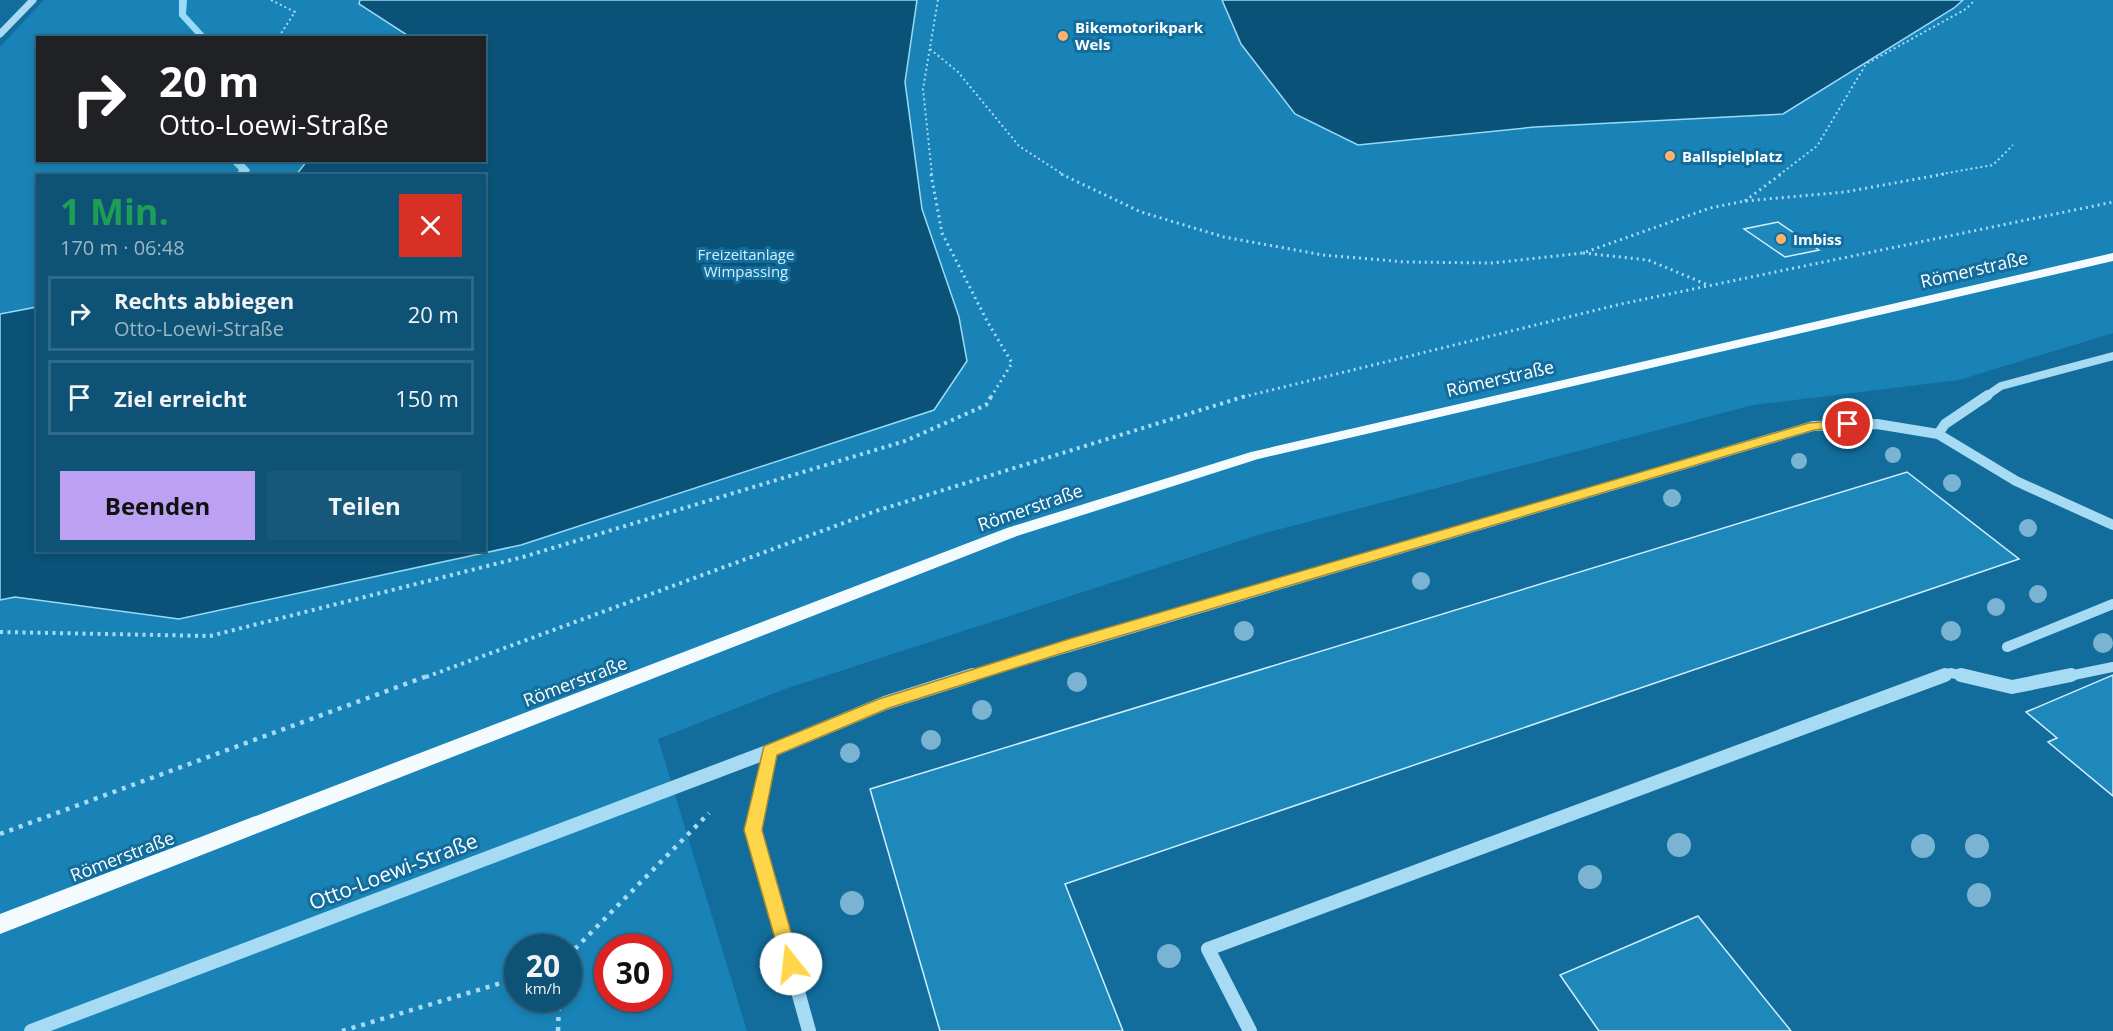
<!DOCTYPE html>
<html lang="de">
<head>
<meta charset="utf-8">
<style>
  body { margin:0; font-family:"Open Sans",sans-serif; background:#17587a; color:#f1f3f6; height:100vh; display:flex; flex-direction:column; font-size:22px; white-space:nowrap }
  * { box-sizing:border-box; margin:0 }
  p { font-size:20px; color:#9bb6c5 }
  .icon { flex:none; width:33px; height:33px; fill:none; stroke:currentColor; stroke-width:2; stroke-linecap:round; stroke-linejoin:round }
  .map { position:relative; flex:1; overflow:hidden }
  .details { position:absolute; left:36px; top:174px; width:450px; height:378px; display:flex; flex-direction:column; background:#0e5275; border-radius:0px; box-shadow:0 3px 9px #0003,0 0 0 2px #2e6987 }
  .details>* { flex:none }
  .guide { position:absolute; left:36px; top:36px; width:450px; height:126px; border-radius:0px; box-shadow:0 3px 9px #0003,0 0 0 2px #2e6987; background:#202124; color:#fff; overflow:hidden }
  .speed { position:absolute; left:504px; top:934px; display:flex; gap:12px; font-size:30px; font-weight:700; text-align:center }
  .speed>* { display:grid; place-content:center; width:78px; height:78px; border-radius:50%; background:#0e5275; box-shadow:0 3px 9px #0003,0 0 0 2px #2e6987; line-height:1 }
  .speed small { font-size:15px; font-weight:400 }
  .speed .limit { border:9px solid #d22; background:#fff; color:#111 }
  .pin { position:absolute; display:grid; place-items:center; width:51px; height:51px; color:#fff; margin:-26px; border:3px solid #fff; border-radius:50%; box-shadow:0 2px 6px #0007 }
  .me { position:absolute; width:66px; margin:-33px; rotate:344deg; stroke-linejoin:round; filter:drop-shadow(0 0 4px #0008) }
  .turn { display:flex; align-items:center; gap:21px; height:126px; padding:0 24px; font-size:27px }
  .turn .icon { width:78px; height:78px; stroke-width:2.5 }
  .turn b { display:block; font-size:42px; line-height:51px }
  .round { display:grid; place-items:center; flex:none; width:63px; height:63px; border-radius:0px; background:#17587a }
  .headline { display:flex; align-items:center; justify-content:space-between; height:102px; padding:0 24px }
  h1 { font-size:36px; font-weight:700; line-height:45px; color:#1e9e55 }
  .action { display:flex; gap:12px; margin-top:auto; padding:12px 24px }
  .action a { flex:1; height:69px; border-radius:0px; background:#bca0f2; color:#111; font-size:24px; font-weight:700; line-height:69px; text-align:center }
  .action a+a { background:#17587a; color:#f1f3f6 }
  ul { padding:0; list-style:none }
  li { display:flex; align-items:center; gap:18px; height:75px; margin:0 12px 9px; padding:0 12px; border:3px solid #2e6987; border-radius:0px }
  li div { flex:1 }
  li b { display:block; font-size:22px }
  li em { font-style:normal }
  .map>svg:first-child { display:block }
  .green { fill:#1983b7; fill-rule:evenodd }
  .water { fill:#0b5278; stroke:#99daf7; stroke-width:1.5 }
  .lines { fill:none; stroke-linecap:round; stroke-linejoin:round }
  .stream { fill:#99daf7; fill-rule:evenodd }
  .building { fill:#1f88bb; stroke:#cfeffe; stroke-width:1.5 }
  .path-far3 { stroke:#a7dbf4; stroke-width:2; stroke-dasharray:2 3; stroke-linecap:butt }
  .path-far2 { stroke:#a7dbf4; stroke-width:3; stroke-dasharray:2 4; stroke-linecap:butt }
  .path-far1 { stroke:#a7dbf4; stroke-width:4; stroke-dasharray:3 4.5; stroke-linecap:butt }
  .path { stroke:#a7dbf4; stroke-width:4.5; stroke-dasharray:4 6; stroke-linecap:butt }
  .minor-far3 { stroke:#a7dbf4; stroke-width:7 }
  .minor-far2 { stroke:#a7dbf4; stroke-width:8 }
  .minor-far1 { stroke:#a7dbf4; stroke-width:10 }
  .minor { stroke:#a7dbf4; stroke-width:14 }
  .major { fill:#f4fbff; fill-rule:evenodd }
  .tree { fill:#7ab4d2 }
  .route { fill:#ffd54a; stroke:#a68a30; stroke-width:1.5 }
  .poi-dot { fill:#ffb36a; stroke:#126d9c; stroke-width:2 }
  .labels { text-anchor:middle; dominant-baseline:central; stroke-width:6; stroke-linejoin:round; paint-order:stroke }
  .far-poi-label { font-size:15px; font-weight:bold; fill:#fff; stroke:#126d9c; text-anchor:start }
  .far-park-label { font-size:15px; fill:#cfeffe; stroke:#126d9c }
  .street-label { font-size:18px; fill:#fff; stroke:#126d9c }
  .near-street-label { font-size:21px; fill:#fff; stroke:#126d9c }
</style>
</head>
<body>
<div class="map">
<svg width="2113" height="1031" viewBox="0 0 2113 1031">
  <rect width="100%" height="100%" fill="#126d9c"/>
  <path class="green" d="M 44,0 L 2113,0 L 2113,333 L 1959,380 L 1753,405 L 1258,535 L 785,689 L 658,739 L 747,1031 L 0,1031 L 0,47 ZM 38,38 L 484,38 L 484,160 L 38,160 ZM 38,176 L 484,176 L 484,550 L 38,550 ZM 518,948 L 568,948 L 568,999 L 518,999 ZM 608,948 L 658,948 L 658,999 L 608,999 Z"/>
  <g class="water">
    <polygon points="360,0 917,0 905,82 922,209 959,317 967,361 934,410 521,545 179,619 15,597 0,600 0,314 37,307 38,550 484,550 484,176 296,175 307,161 484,160 484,38 410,37 359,4"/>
    <polygon points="1222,0 1963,0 1954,8 1783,114 1535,127 1358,145 1295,114 1241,44"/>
  </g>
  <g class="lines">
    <g class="stream">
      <polygon points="179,0 187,0 186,14 208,38 199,38 179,16"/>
      <polygon points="229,160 241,160 250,170 246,176 235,176 239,170"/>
    </g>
  </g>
  <g class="building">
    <polygon points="1778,222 1819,250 1785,257 1744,229"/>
    <polygon points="1907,472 2019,559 1065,884 1123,1031 940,1031 870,789"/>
    <polygon points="2113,675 2113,796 2048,742 2057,738 2026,712"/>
    <polygon points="1698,916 1791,1031 1599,1031 1560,975"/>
  </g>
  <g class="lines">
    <g class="path-far3">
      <polyline points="271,0 295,12 278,38"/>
      <polyline points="930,49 958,72 1019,146 1064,175"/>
      <polyline points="932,175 923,89 938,0"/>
      <polyline points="1779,175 1817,146 1866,64 1966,9 1975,0"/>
      <polyline points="1936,175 1993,165 2013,145"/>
    </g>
    <g class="path-far2">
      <polyline points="931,174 942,233 987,321 1012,363 991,397"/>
      <polyline points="1061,174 1141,212 1224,237 1323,255 1405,262 1493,263 1583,253 1710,208 1745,201 1845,192 1944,174"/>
      <polyline points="1745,201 1781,174"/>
      <polyline points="1583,253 1648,260 1708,285"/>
      <polyline points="1243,397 1621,304 2113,202"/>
    </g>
    <g class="path-far1">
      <polyline points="0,632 210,636 523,557 905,441 986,405 992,395"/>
      <polyline points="426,677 876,511 1249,395"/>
    </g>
    <g class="path">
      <polyline points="0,834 430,675"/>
      <polyline points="568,956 709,813"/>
      <polyline points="342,1031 518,978"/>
      <polyline points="558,1031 559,999"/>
    </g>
    <polyline class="minor-far3" points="0,34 33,0"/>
    <polyline class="minor-far2" points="1985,397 2001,386 2113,356"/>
    <g class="minor-far1">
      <polyline points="1938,434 1945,424 1988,395"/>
      <polyline points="2007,647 2113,604"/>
      <polyline points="968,677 1813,426 1877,424 1938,434 2016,481 2113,525"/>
      <polyline points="1941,677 1951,673 1968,677"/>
      <polyline points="2064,677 2113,667"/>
    </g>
    <g class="minor">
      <polyline points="1961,675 2012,687 2071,675"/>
      <polyline points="770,751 753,830 809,1031"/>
      <polyline points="31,1031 770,751 885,703 973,675"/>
      <polyline points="1250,1031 1208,949 1945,675"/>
    </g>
    <polygon class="major" points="2113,253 2113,261 1258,459 1017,536 0,934 0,914 1007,528 1251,452"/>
  </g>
  <g class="tree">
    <circle cx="1893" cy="455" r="8"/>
    <circle cx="1799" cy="461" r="8"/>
    <circle cx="1952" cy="483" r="9"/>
    <circle cx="1672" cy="498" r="9"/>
    <circle cx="2028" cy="528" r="9"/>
    <circle cx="1421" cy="581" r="9"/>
    <circle cx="2038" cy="594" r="9"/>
    <circle cx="1996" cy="607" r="9"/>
    <circle cx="1244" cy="631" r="10"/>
    <circle cx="1951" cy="631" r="10"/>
    <circle cx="2103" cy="643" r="10"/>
    <circle cx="1077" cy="682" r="10"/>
    <circle cx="982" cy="710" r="10"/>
    <circle cx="931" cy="740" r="10"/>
    <circle cx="850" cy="753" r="10"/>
    <circle cx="1679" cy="845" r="12"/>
    <circle cx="1923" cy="846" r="12"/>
    <circle cx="1977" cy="846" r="12"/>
    <circle cx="1590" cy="877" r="12"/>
    <circle cx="1979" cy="895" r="12"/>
    <circle cx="852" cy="903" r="12"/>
    <circle cx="1169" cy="956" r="12"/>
  </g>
  <polygon class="route" points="1848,420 1853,421 1855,424 1853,426 1814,430 1069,651 889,708 777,755 762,830 800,964 797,970 791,973 784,970 744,830 764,746 879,699 1069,639 1809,423"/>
  <g class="poi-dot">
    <circle cx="1063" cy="36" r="6"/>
    <circle cx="1670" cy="156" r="6"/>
    <circle cx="1781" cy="239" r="6"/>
  </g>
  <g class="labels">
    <g class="far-poi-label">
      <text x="1075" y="27">Bikemotorikpark<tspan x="1075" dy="17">Wels</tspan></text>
      <text x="1682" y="156">Ballspielplatz</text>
      <text x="1793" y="239">Imbiss</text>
    </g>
    <g class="far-park-label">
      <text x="746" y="254">Freizeitanlage<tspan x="746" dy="17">Wimpassing</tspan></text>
    </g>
    <g class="street-label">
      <text transform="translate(1974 269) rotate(-13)">Römerstraße</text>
      <text transform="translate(1500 378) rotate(-13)">Römerstraße</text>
      <text transform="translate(1030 507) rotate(-19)">Römerstraße</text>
      <text transform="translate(575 681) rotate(-21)">Römerstraße</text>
      <text transform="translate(122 856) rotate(-21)">Römerstraße</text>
    </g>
    <g class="near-street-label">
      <text transform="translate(393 871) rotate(-21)">Otto-Loewi-Straße</text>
    </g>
  </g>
</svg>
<div class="speed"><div>20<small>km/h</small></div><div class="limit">30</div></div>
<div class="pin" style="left:1848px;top:424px;background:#d93025"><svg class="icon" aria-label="arrive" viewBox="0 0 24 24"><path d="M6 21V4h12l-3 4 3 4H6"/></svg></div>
<svg class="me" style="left:791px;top:964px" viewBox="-20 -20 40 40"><circle r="19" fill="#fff"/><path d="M0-13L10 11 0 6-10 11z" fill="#ffd54a"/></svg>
<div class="guide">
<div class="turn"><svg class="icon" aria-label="right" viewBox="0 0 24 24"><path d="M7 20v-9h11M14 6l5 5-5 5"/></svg><div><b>20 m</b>Otto-Loewi-Straße</div></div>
</div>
<section class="details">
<div class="headline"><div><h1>1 Min.</h1><p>170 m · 06:48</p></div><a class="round" style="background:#d93025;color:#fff"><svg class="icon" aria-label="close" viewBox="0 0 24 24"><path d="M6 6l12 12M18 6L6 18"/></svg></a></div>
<ul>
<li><svg class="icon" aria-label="right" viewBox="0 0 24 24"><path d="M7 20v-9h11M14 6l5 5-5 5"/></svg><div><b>Rechts abbiegen</b><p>Otto-Loewi-Straße</p></div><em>20 m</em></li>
<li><svg class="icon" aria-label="arrive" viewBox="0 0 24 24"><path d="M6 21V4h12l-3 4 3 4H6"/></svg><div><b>Ziel erreicht</b></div><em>150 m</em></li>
</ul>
<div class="action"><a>Beenden</a><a>Teilen</a></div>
</section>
</div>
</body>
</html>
